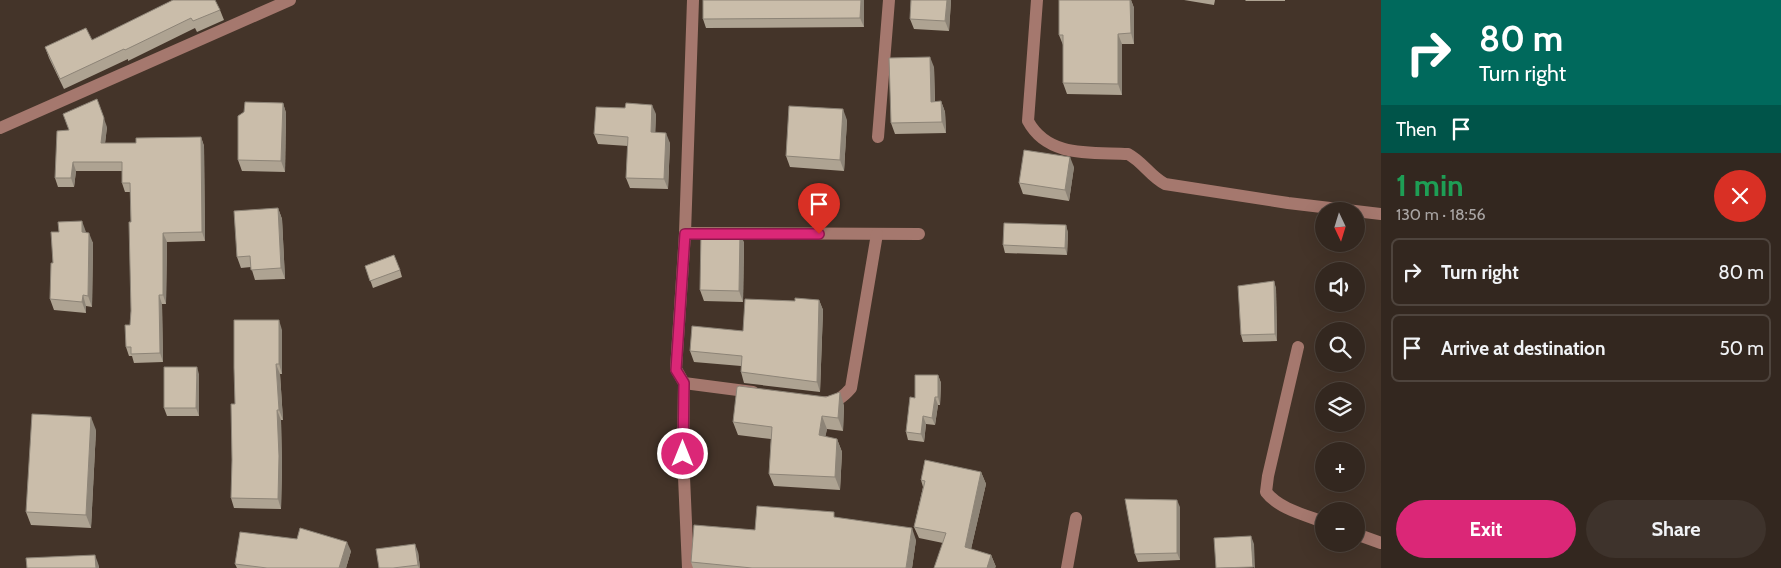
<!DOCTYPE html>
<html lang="en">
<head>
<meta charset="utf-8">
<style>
  body { margin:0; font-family:Cabin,sans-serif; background:#3e332c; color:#f1f3f6; height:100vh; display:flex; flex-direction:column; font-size:19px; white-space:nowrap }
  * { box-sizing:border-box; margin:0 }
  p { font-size:16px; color:#a9a5a4 }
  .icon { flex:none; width:28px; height:28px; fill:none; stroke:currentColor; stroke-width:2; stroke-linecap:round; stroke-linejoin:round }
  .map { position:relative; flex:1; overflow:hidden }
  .sheet { display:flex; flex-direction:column; background:#33271f; width:400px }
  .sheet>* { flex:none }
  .hud { background:#00695c; color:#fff; overflow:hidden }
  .needle { width:32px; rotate:176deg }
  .tools { position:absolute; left:1315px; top:202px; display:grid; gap:10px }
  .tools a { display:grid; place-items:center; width:50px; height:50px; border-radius:50%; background:#33271f; box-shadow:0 5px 20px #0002,0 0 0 1px #4e443d; font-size:25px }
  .pin { position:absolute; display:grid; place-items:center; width:42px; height:42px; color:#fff; margin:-51px -21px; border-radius:50% 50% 50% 0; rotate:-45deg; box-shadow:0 0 5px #0007 }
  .pin .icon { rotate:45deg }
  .me { position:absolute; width:55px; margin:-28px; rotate:0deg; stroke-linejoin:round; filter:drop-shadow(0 0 4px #0008) }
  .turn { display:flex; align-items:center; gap:18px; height:105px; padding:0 15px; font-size:22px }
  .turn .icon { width:65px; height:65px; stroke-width:2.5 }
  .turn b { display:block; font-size:35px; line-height:42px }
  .then { display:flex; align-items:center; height:48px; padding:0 15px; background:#0003; gap:10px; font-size:19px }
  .round { display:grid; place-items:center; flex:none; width:52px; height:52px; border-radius:26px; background:#3e332c }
  .summary { display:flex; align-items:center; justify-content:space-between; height:85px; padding:0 15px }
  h1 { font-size:30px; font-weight:700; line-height:38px; color:#1e9e55 }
  .primary-button { display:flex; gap:10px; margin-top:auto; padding:10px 15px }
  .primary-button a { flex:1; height:58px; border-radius:30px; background:#db2777; color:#fff; font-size:20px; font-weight:700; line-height:58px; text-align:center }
  .primary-button a+a { background:#3e332c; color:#f1f3f6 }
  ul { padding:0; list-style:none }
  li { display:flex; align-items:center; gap:15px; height:68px; margin:0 10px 8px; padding:0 5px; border:2px solid #4e443d; border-radius:8px }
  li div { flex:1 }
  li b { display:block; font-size:19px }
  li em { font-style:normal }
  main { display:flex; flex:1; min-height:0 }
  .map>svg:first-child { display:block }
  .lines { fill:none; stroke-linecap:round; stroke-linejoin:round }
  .minor { stroke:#a5786e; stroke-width:12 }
  .wall { fill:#aea392 }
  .shaded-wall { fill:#8d8477 }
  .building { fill:#cabdaa; stroke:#8d8477 }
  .route-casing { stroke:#8e194d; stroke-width:12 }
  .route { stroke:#db2777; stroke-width:9 }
</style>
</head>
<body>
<main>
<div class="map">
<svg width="1381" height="568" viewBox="0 0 1381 568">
  <rect width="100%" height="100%" fill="#443429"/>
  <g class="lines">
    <g class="minor">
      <path d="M 1037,0 L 1028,121 C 1048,158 1091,152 1128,154 C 1143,162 1150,176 1165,184 L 1288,203 L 1381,214"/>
      <polyline points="0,128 290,0"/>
      <polyline points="878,137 889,0"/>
      <polyline points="685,233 919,234"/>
      <path d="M 1298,347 L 1268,476 L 1266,492 C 1279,509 1305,515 1324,522"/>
      <polyline points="684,383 753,392"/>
      <path d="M 827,402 C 837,403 845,395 851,388 L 877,234"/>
      <polyline points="1356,534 1381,543"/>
      <polyline points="688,568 683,454 684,383 676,369 685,233 693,0"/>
      <polyline points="1067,568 1076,518"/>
    </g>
  </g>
  <g class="wall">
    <polygon points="864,0 864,27 706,28 703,19"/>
    <polygon points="911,0 951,0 949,31 914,29 910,19"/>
    <polygon points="1130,0 1131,0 1134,8 1134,44 1122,44 1122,95 1067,94 1063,83 1063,45 1059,35"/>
    <polygon points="1184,0 1215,0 1214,5"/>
    <polygon points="1245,0 1285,0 1285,1 1246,1"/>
    <polygon points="220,10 224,20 197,32 195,28 128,61 128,59 64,89 49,58 45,47 92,40"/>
    <polygon points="934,67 935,102 941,101 945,112 946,133 895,134 891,123"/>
    <polygon points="283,103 286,113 285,172 242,171 238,160"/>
    <polygon points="656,114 655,133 670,143 668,189 630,188 626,178 628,146 598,144 594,134"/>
    <polygon points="847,120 844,171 790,167 786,156"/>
    <polygon points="107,127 105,143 136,143 201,137 204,146 205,241 167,242 166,304 162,304 163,362 134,363 132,356 129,356 126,347 130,325 131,311 131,222 130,192 125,192 122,183 122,171 76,171 74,187 58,187 55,178"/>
    <polygon points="1074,167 1069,201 1023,194 1019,183"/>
    <polygon points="278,208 282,219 285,279 255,280 251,267 241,268 237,257"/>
    <polygon points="1066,225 1068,233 1067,255 1005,253 1003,245"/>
    <polygon points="740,232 744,243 743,302 704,301 700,290"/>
    <polygon points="86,233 93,243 92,307 86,306 86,313 54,310 50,299"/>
    <polygon points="365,266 400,270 402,277 373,288"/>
    <polygon points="1274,281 1276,289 1277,341 1243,342 1241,335"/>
    <polygon points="819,300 823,310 820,392 744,383 741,372 741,366 694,362 690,351 743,331 795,301"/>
    <polygon points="282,330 282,374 280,374 283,420 281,420 282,467 281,509 234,508 231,498 235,404"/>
    <polygon points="199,374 199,416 167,416 164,408"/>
    <polygon points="938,375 941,383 940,405 938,405 935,425 926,424 924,442 908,440 906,432 915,398"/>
    <polygon points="844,405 843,431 827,429 825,437 837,439 842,452 840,490 774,486 769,474 771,439 738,435 733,422"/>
    <polygon points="96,430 91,528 31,525 26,512"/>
    <polygon points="981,472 986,484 971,549 991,555 996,567 943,543 919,538 914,527 923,487 921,480"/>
    <polygon points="1180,507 1180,560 1138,562 1135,554"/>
    <polygon points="836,517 916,540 912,568 693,568 691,562 755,530"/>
    <polygon points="351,551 346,568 237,568 235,564"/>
    <polygon points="418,552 420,568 379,568"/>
  </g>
  <g class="shaded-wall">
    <polygon points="861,0 864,0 864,27 860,18"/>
    <polygon points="947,0 951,0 949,31 945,21"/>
    <polygon points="1130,0 1131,0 1134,8 1134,44 1131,33"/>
    <polygon points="1118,34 1122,44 1122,95 1118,84"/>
    <polygon points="930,57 934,67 935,112 931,102"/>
    <polygon points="97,99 107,127 104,152 101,143"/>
    <polygon points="941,101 945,112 946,133 942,122"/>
    <polygon points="283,103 286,113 285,172 281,161"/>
    <polygon points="652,105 656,114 655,142 651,132"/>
    <polygon points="843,109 847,120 844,171 840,160"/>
    <polygon points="666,133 670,143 668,189 664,179"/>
    <polygon points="201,137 204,146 205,241 202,232"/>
    <polygon points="1070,157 1074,167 1069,201 1065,190"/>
    <polygon points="73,162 76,171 74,187 71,178"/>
    <polygon points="278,208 282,219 285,279 281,268"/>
    <polygon points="82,221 86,232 85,243 82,232"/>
    <polygon points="1066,225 1068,233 1067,255 1065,248"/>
    <polygon points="740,232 744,243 743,302 739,291"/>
    <polygon points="89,233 93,243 92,307 88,296"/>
    <polygon points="163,233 167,242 166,304 163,295"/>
    <polygon points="1274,281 1276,289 1277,341 1275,334"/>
    <polygon points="83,295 86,306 86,313 82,302"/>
    <polygon points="159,295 162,304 163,362 160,353"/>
    <polygon points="819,300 823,310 820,392 817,382"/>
    <polygon points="279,320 282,330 282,374 279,364"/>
    <polygon points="276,364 280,374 283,420 279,410"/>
    <polygon points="197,367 199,374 199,416 196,408"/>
    <polygon points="938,375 941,383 940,405 938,397"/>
    <polygon points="840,392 844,405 843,431 838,418"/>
    <polygon points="935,397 938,405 935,425 932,418"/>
    <polygon points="277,410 281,420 282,467 281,509 278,499"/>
    <polygon points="822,416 827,429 823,448 819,435"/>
    <polygon points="923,416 926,424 924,442 921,434"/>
    <polygon points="91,417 96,430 91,528 86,515"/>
    <polygon points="837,439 842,452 840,490 835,477"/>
    <polygon points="981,472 986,484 969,558 965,547"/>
    <polygon points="1177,500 1180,507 1180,560 1177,553"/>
    <polygon points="912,528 916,540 912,568 906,568"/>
    <polygon points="1251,536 1254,544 1255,568 1253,567"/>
    <polygon points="347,542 351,551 346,568 339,568"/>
    <polygon points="415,544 418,552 420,568 419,568 418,565"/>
    <polygon points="95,555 99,566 99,568 96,568"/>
    <polygon points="991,555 996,567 995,568 987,568"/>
  </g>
  <g class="building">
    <polygon points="173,0 215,0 220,10 193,21 191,18 125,50 124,49 60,79 45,47 86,28 92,40"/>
    <polygon points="703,0 861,0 860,18 703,19"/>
    <polygon points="911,0 947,0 945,21 910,19"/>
    <polygon points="1059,0 1130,0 1131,33 1118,34 1118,84 1063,83 1063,35 1059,35"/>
    <polygon points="930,57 931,102 941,101 942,122 891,123 889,58"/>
    <polygon points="97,99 104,118 101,143 136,143 136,138 201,137 202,232 163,233 163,295 159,295 160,353 131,354 131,347 126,347 125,325 130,325 131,311 129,222 131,222 130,183 122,183 122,162 73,162 71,178 55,178 57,131 69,130 63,114"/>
    <polygon points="245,102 283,103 281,161 238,160 238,116 244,112"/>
    <polygon points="626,103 652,105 651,132 666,133 664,179 626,178 628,137 594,134 596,107 625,108"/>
    <polygon points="789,106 843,109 840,160 786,156"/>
    <polygon points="1024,150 1070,157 1065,190 1019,183"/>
    <polygon points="278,208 281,268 251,270 250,256 237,257 234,211"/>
    <polygon points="82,221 82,232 89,233 88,296 83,295 82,302 50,299 51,263 53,263 51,232 59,232 58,222"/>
    <polygon points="1004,223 1066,225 1065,248 1003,245"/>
    <polygon points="701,232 740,232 739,291 700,290"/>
    <polygon points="394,255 400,270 370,281 365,266"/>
    <polygon points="1274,281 1275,334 1241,335 1238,286"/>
    <polygon points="795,298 819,300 817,382 741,372 742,356 690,351 692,326 743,331 745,299 795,301"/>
    <polygon points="234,320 279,320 279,364 276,364 279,410 277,410 279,456 278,499 231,498 232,460 231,404 235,404 234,368"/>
    <polygon points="164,367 197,367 196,408 164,408"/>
    <polygon points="915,375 938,375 938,397 935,397 932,418 923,416 921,434 906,432 910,397 915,398"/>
    <polygon points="739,386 826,397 840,392 838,418 822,416 819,435 837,439 835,477 769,474 772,427 733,422 737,387"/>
    <polygon points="32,414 91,417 86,515 26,512"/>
    <polygon points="925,460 981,472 965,547 991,555 987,568 934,568 946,533 914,527 925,481 921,480"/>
    <polygon points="1125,499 1177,500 1177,553 1135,554"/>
    <polygon points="757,506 834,512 834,517 912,528 906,568 752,568 691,562 694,525 755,530"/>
    <polygon points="300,528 347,542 339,568 267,568 235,564 240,532 297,539"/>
    <polygon points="1251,536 1253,567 1216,568 1214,538"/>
    <polygon points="415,544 418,565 393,568 379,568 376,549"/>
    <polygon points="95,555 96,568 27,568 26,558"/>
  </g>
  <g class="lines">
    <defs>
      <polyline id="route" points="683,454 684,383 676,370 685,234 819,234"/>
    </defs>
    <use href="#route" class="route-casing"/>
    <use href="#route" class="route"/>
  </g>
</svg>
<div class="tools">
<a><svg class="needle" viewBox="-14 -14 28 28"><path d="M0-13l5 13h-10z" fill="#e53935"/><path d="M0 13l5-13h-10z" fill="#a9a5a4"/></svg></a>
<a><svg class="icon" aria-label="sound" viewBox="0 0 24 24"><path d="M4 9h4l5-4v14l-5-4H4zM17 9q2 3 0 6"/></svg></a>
<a><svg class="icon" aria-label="search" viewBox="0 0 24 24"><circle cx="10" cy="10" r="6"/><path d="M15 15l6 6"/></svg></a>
<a><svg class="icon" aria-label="layers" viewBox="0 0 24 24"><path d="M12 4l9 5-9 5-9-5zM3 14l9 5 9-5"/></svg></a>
<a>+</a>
<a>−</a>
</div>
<div class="pin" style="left:819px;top:234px;background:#d93025"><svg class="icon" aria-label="arrive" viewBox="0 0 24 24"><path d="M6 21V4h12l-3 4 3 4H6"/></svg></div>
<svg class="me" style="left:683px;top:454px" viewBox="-20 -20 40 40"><circle r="17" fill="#db2777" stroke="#fff" stroke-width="3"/><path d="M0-11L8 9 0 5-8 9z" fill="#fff"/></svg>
</div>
<section class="sheet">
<div class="hud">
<div class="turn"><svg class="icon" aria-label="right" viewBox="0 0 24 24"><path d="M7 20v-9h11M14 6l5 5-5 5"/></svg><div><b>80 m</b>Turn right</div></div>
<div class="then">Then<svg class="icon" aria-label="arrive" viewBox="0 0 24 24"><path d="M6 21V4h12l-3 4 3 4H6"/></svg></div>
</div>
<div class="summary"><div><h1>1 min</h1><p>130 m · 18:56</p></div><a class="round" style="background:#d93025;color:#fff"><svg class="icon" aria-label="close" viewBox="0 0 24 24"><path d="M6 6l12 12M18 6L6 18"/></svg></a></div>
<ul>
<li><svg class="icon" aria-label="right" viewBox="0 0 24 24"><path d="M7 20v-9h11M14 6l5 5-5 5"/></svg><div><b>Turn right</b></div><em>80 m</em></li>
<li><svg class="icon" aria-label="arrive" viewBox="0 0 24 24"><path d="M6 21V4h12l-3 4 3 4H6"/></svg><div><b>Arrive at destination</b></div><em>50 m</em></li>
</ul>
<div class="primary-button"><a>Exit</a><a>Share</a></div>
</section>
</main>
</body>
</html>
